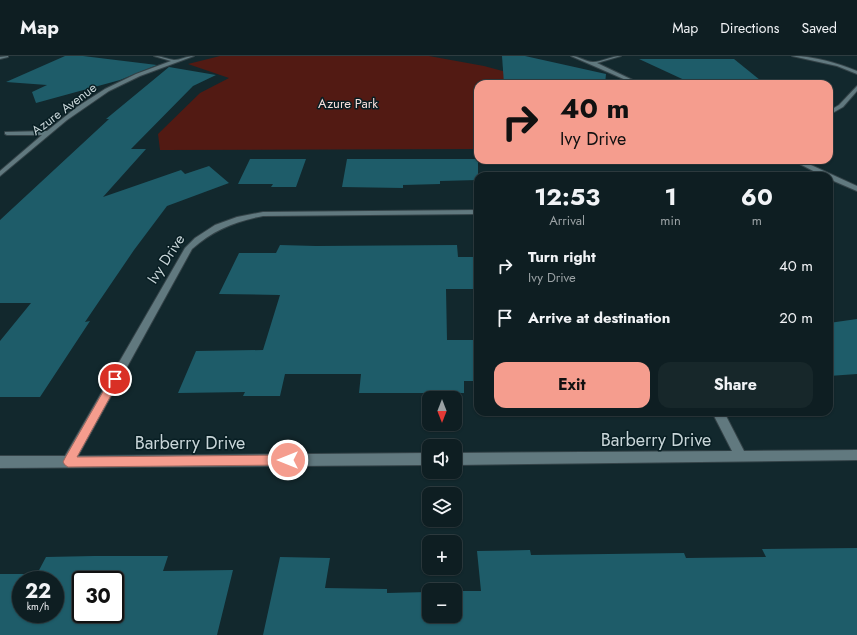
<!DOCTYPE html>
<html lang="en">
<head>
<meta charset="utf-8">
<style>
  body { margin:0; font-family:Jost,sans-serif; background:#17272a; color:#f1f3f6; height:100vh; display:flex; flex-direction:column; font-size:15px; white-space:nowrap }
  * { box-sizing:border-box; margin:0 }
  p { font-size:13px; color:#9ba2a5 }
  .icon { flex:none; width:22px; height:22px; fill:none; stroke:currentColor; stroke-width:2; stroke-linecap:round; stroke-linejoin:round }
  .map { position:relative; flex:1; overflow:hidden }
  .drawer { position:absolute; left:474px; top:116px; width:359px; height:244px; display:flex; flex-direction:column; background:#0e1e22; border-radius:12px; box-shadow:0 1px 3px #0004,0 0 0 1px #2e3c40 }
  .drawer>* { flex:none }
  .top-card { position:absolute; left:474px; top:24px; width:359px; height:84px; border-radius:12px; box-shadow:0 1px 3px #0004,0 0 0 1px #2e3c40; background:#f59d8e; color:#111; overflow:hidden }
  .needle { width:26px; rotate:180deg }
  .tools { position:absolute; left:422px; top:335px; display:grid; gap:8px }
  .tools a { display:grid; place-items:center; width:40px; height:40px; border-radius:8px; background:#0e1e22; box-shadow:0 1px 3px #0004,0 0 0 1px #2e3c40; font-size:20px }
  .speed { position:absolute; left:12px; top:515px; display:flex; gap:8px; font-size:20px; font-weight:700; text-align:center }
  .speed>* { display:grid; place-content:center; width:52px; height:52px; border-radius:50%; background:#0e1e22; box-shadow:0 1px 3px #0004,0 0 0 1px #2e3c40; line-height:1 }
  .speed small { font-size:10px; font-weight:400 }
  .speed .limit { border:2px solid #111; border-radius:6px; background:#fff; color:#111 }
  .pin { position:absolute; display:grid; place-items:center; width:34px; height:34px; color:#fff; margin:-17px; border:2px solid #fff; border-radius:50%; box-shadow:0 1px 4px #0007 }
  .me { position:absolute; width:44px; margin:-22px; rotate:270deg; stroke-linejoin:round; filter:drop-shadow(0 0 3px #0008) }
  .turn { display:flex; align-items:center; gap:14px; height:84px; padding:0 20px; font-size:18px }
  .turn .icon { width:52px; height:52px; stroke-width:2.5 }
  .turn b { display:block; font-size:28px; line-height:34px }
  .eta { display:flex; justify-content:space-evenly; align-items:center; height:68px; text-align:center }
  .eta b { font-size:24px; font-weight:700; line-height:28px }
  .button { display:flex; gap:8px; margin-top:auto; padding:8px 20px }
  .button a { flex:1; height:46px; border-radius:12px; background:#f59d8e; color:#111; font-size:16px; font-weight:700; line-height:46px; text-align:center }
  .button a+a { background:#17272a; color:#f1f3f6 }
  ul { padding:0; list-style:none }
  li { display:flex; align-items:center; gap:12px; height:52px; padding:0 20px }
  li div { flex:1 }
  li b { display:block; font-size:15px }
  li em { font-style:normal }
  header { display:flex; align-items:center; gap:24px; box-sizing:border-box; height:56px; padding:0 20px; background:#0e1e22; border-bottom:1px solid #2e3c40 }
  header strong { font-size:19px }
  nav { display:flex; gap:22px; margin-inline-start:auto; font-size:14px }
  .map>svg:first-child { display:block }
  .green { fill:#521a13 }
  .building { fill:#1e5c69; fill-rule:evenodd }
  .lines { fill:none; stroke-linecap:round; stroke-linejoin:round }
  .minor-casing { stroke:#344348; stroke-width:2 }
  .minor { fill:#61797f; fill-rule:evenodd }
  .route { fill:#f59d8e; stroke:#9f665c }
  .labels { text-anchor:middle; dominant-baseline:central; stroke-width:3; stroke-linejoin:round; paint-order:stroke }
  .far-park-label { font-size:13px; fill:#f6ddd9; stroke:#081e23 }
  .far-street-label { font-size:13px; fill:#c8d5d8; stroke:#081e23 }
  .street-label { font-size:15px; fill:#c8d5d8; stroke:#081e23 }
  .near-street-label { font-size:18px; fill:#c8d5d8; stroke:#081e23 }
</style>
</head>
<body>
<header>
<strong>Map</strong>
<nav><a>Map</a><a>Directions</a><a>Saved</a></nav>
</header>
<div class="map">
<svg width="857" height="579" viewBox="0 0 857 579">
  <rect width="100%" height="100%" fill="#12282d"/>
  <polygon class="green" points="220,0 429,0 484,10 517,19 538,28 478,28 478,93 160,94 158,78 200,37 229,22 188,8"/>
  <g class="building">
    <polygon points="65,0 83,0 157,9 120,24 36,47 32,36 47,29 6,26"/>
    <polygon points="502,0 525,0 606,18 605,28 504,28"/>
    <polygon points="639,3 734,3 765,28 693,28"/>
    <polygon points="169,11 216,19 193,30 131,93 146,93 103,141 181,114 185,118 209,110 229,127 167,150 134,194 85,266 90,265 40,341 0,341 0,285 31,247 0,247 0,164 109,63 106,63"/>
    <polygon points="250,103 306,103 296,131 271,131 273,128 238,128"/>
    <polygon points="347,103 478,103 478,124 440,125 440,128 403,129 403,132 342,131"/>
    <polygon points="280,189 316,190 457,189 458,201 478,201 478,233 446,233 447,284 478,284 478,325 464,325 464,337 359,337 361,318 285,318 280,340 243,340 245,336 178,337 196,295 263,294 280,239 219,238 239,197 276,197"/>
    <polygon points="857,263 857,318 829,320 829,267"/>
    <polygon points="857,492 857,579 263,579 280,501 330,502 325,532 387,533 387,537 429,536 429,560 455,560 455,535 481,535 477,495 530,494 531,499 684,497 686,502 766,501 762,493"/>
    <path d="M 94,500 L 168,500 L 163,515 L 233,514 L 217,579 L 0,579 L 0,518 L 37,518 L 46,501 ZM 21,524 L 55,524 L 55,558 L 21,558 ZM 81,524 L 115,524 L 115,558 L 81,558 Z"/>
  </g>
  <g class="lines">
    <defs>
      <g id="minor">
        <polygon points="8,0 8,1 0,3 0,1"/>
        <path d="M 154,0 C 161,0 167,3 174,4 C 180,4 187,0 194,0 L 140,20 L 109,35 L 67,64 L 0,120 L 0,115 L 42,79 L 7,79 L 5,78 L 5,76 L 47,75 L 77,51 L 105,33 L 136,18 L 171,5 Z"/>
        <path d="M 571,0 C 579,0 585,6 593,6 C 602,6 611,0 621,0 L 597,7 L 641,28 L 635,28 Z"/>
        <path d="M 792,0 C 814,0 837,7 857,15 L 857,18 L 837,10 Z"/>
        <polygon points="857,30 857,35 843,51 829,59 829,55 839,49"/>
        <polygon points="792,104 800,104 857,130 857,135 829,123 829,120 823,120"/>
        <path d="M 478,154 L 478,158 L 263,160 C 236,165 213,174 192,193 L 78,400 L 429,397 L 429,409 L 0,412 L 0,400 L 65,400 L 185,192 L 195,182 L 215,169 L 237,161 L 263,156 Z"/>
        <polygon points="712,356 724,356 744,395 857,394 857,404 455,409 455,397 732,395"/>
      </g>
    </defs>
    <use href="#minor" class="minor-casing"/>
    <use href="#minor" class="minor"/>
  </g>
  <polygon class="route" points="115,319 120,323 77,401 288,399 292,401 293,404 292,408 288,409 68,411 65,409 63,406 65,402 112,320"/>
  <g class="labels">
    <g class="far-park-label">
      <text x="348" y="47">Azure Park</text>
    </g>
    <g class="far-street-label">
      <text transform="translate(64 53) rotate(-37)">Azure Avenue</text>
    </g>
    <g class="street-label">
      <text transform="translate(166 203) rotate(-57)">Ivy Drive</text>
    </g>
    <g class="near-street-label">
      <text x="656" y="384">Barberry Drive</text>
      <text x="190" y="387">Barberry Drive</text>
    </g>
  </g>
</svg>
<div class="tools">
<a><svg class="needle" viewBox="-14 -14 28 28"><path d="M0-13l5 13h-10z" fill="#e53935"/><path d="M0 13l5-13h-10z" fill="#9ba2a5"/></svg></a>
<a><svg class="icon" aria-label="sound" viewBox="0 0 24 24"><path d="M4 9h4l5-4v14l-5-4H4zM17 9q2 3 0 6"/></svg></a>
<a><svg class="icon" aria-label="layers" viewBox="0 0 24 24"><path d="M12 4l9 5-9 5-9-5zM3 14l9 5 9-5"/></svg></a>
<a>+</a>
<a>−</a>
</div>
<div class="speed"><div>22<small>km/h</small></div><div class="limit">30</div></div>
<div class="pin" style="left:115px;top:323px;background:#d93025"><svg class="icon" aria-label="arrive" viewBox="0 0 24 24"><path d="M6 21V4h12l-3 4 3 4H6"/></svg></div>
<svg class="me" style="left:288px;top:404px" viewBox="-20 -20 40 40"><circle r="17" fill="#f59d8e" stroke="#fff" stroke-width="3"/><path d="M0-11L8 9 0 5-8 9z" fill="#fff"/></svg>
<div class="top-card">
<div class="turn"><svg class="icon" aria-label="right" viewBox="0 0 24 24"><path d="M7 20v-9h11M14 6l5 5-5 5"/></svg><div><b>40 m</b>Ivy Drive</div></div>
</div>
<section class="drawer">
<div class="eta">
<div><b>12:53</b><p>Arrival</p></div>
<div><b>1</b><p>min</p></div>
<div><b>60</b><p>m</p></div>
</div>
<ul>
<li><svg class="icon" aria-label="right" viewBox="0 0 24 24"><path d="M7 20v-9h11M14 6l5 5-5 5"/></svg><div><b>Turn right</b><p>Ivy Drive</p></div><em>40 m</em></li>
<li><svg class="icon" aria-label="arrive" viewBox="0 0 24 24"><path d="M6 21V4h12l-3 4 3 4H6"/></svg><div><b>Arrive at destination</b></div><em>20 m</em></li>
</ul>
<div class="button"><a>Exit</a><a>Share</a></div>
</section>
</div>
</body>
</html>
